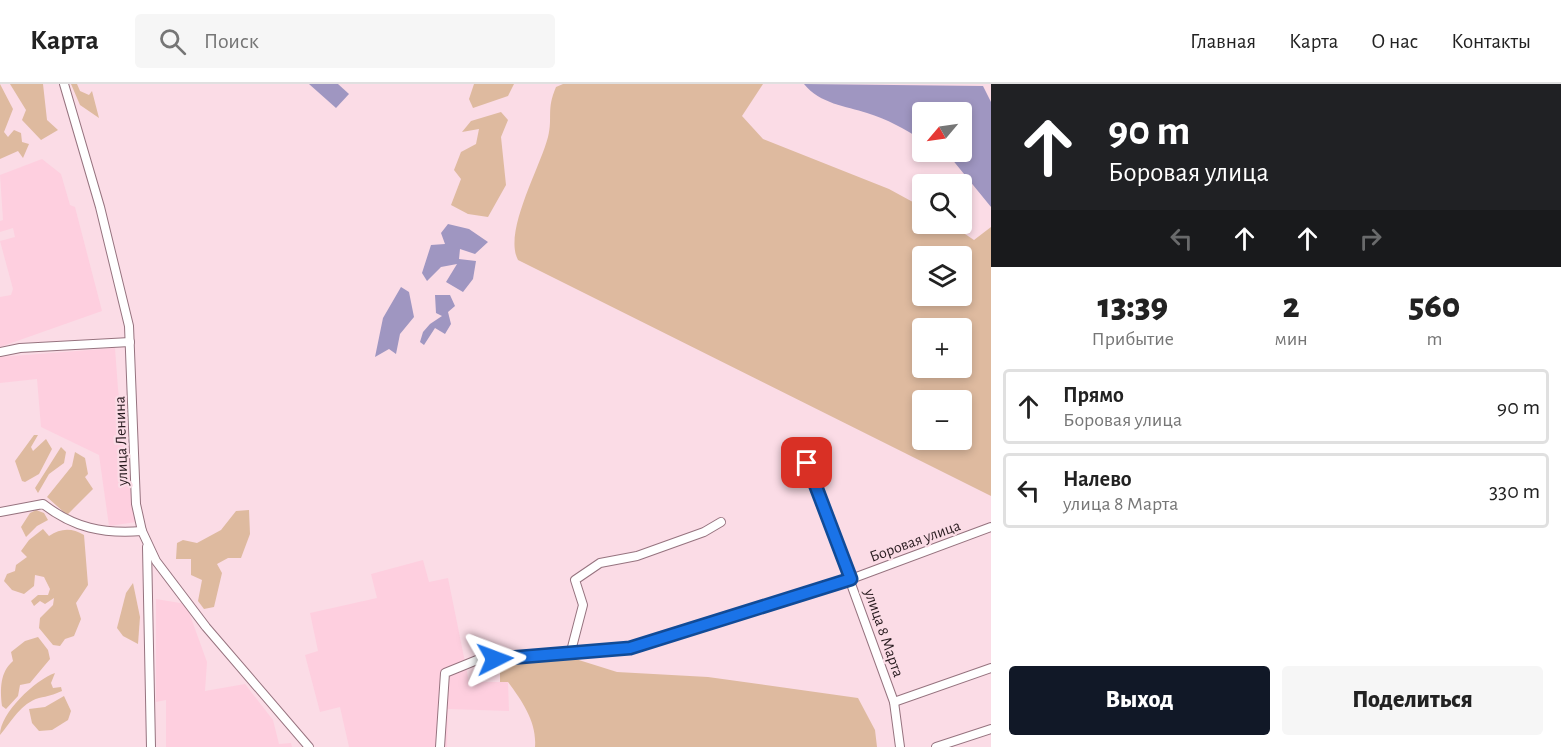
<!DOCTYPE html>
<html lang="ru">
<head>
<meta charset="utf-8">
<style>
  body { margin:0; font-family:"Alegreya Sans",sans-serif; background:#f6f6f6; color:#222; height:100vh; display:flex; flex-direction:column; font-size:22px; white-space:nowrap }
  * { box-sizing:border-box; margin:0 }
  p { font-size:20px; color:#767676 }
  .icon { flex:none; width:33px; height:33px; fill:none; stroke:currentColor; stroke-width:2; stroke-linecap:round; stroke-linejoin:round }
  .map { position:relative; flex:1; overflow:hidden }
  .details { display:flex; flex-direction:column; background:#fff; width:570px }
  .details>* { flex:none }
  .guide { background:#202124; color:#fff; overflow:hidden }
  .needle { width:39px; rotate:241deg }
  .fabs { position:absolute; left:912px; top:18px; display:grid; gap:12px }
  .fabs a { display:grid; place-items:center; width:60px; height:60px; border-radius:6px; background:#fff; box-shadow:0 3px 9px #0003; font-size:30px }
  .pin { position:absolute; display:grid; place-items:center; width:51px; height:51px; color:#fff; margin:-26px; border-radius:12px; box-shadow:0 3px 9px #0006 }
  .me { position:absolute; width:66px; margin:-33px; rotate:87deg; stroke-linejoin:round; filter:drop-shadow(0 0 4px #0008) }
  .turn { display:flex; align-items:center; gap:21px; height:126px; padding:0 18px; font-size:27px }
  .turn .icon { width:78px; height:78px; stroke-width:2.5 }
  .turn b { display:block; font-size:42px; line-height:51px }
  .lanes { display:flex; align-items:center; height:57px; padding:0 18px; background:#0003; justify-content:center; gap:30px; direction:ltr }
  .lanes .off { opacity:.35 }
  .eta { display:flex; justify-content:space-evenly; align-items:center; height:102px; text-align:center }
  .eta b { font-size:36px; font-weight:800; line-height:42px }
  .button { display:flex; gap:12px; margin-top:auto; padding:12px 18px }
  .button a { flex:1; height:69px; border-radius:6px; background:#111827; color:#fff; font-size:24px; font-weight:800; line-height:69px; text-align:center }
  .button a+a { background:#f6f6f6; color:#222 }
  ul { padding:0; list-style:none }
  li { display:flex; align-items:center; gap:18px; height:75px; margin:0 12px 9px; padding:0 6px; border:3px solid #e0e0e0; border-radius:6px }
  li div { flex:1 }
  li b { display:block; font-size:22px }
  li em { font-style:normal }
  header { display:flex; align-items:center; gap:36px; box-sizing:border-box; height:84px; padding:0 30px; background:#fff; border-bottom:2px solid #e0e0e0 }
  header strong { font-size:28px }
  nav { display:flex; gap:33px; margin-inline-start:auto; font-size:21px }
  .search { width:420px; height:54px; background:#f6f6f6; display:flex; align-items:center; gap:15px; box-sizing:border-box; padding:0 21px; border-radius:6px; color:#767676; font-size:22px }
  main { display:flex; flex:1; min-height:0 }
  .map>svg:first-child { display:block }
  .built { fill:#fecfdf }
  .green { fill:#deba9f; fill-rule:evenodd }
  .water { fill:#9f96c1 }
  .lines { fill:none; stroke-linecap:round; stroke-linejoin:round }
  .minor-casing { stroke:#96737f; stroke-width:10 }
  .minor { stroke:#fff; stroke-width:8 }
  .route-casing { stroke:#114b97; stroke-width:15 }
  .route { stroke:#1a73e8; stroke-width:10 }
  .labels { text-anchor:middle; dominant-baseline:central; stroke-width:4.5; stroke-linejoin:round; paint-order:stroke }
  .street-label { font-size:16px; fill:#281b1f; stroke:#fbdce6 }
</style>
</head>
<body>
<header>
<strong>Карта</strong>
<div class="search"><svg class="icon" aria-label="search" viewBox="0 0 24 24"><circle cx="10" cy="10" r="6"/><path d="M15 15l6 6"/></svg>Поиск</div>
<nav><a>Главная</a><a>Карта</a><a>О нас</a><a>Контакты</a></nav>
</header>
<main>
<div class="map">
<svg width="991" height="663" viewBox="0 0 991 663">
  <rect width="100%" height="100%" fill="#fbdce6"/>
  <g class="built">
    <polygon points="42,75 61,90 70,121 75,123 102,227 0,263 0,213 11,211 13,205 0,157 15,153 13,144 0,148 0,137 3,136 0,91"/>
    <polygon points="115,264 118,305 136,438 109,442 99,371 41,343 37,295 0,299 0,273"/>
    <polygon points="423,476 429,498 448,494 469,598 508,598 509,627 448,625 447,663 349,663 340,623 320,628 305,571 318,567 310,529 377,514 371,490"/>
    <polygon points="156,515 186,520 207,578 205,607 245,600 273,636 279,660 291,659 292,663 166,663 166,616 156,618"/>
  </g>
  <g class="green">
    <polygon points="0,0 13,25 4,48 8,53 14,46 21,49 22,58 29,60 23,74 18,67 0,75"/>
    <polygon points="10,0 43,0 47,36 58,46 41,56 22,36 26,26"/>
    <polygon points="71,0 77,0 80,7 89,11 92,7 99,34 80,21"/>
    <polygon points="474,0 514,0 508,12 473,24 469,15"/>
    <path d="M 563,0 L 763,0 L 742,32 L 763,55 L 889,105 L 922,123 L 922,140 L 950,140 L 974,156 L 991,143 L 991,412 L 518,176 C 503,148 540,84 548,53 C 553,33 546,26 556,3 ZM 922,172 L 962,172 L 962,212 L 922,212 ZM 922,244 L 962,244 L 962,284 L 922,284 ZM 922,316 L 962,316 L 962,356 L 922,356 Z"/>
    <polygon points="501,28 508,36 501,53 506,101 488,133 468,130 451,121 461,95 454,86 461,68 476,60 479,45 462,48 471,37"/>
    <polygon points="34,351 38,351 31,363 33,367 46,355 52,365 39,390 25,398 22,397 15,377"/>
    <polygon points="61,363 66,368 64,379 49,390 38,409 35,404"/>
    <polygon points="75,368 85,374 88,390 85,393 93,405 67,431 47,413 72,382"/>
    <polygon points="36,426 44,429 48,436 37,442 26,453 21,443 30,429"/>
    <polygon points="249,426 250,450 241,474 228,474 217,480 222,489 214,523 204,525 198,517 202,496 191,491 191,475 176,475 177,459 183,456 197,459 221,446 236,427"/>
    <path d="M 43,445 L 49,452 C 61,444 72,444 84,451 L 88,501 L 76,519 L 81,535 L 74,552 L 65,555 L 60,562 L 53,561 L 39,544 L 40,534 L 53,521 L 54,514 L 45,520 L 40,517 L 34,522 L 31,517 L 38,511 L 48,511 L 50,505 L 44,493 L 35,491 L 34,502 L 24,510 L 12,506 L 4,497 L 7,490 L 15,487 L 16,481 L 27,473 L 21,467 L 29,456 Z"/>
    <polygon points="133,499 140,533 138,560 123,552 117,544 126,509"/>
    <path d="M 38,553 L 48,566 L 50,575 L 30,599 L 20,601 L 18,612 L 6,625 L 2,622 C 0,605 0,588 13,577 L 11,568 L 25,557 Z"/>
    <path d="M 566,572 L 617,588 L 708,593 L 858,614 L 875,646 L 877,663 L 535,663 C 537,639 523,618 508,598 L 500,598 L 500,578 Z"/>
    <path d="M 55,589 L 51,599 L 53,604 L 61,603 L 62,607 C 53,611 48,612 39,614 C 21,619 11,638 0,651 C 0,629 35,596 55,589 Z"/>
    <polygon points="64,612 71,627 68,636 52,646 39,647 32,639 29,625 45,623"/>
  </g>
  <g class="water">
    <polygon points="309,0 338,0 349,10 336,24"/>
    <path d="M 804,0 L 983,2 L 991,18 L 991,123 L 951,74 L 941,68 L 962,68 L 962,28 L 922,28 L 922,56 C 905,45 887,35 867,29 C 846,22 820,20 804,0 Z"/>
    <polygon points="448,140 469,145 488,158 475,170 460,165 459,175 476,177 473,195 463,208 446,198 457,180 441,183 427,197 422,189 431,161 445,160 441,149"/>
    <polygon points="401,203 409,208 414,233 400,250 396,270 389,265 375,273 383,234"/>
    <polygon points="435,211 450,211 455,222 448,228 451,240 445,250 435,244 424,261 420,258 423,248 430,240 442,232 436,229"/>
  </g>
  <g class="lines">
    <defs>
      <g id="minor">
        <polyline points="64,0 100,123 129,242 136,420 142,447 156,477 206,543 309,663"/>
        <polyline points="0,268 20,264 130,258"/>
        <polyline points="807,379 894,618 900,663"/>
        <path d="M 0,428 L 43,420 C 74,444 103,450 142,447"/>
        <polyline points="147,463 151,663"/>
        <polyline points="571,567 583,521 575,496 600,479 637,472 704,448 721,438"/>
        <polyline points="894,618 991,584"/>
        <polyline points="440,663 445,589 477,576 630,564 851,495 991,443"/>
        <polyline points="936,663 991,645"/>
      </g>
    </defs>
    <use href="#minor" class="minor-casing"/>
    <use href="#minor" class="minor"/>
  </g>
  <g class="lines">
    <defs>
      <polyline id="route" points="495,575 630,564 851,495 807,379"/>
    </defs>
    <use href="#route" class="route-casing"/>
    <use href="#route" class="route"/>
  </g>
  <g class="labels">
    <g class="street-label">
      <text transform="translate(121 357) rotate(-92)">улица Ленина</text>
      <text transform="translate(915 457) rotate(-20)">Боровая улица</text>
      <text transform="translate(884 549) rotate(71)">улица 8 Марта</text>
    </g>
  </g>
</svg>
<div class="fabs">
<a><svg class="needle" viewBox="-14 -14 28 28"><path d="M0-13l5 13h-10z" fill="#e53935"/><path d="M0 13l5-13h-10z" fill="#767676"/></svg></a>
<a><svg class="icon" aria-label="search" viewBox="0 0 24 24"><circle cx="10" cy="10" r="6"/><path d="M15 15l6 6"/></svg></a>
<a><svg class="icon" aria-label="layers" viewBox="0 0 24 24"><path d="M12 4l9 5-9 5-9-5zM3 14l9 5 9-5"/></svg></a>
<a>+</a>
<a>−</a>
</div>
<div class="pin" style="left:807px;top:379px;background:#d93025"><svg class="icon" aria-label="arrive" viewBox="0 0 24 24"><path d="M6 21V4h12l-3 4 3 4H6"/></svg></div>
<svg class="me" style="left:495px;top:575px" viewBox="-20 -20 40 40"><path d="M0-17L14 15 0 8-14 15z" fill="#1a73e8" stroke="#fff" stroke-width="4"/></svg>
</div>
<section class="details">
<div class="guide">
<div class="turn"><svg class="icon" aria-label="ahead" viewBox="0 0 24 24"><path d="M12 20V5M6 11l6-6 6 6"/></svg><div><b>90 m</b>Боровая улица</div></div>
<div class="lanes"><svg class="icon off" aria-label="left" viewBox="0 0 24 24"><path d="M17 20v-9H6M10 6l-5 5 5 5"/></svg><svg class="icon" aria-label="ahead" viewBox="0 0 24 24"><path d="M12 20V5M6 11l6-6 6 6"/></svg><svg class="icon" aria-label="ahead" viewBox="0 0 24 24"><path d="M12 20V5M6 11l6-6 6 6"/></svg><svg class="icon off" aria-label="right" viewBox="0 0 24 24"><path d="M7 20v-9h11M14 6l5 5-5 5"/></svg></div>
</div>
<div class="eta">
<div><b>13:39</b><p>Прибытие</p></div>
<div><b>2</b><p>мин</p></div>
<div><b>560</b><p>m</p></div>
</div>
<ul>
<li><svg class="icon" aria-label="ahead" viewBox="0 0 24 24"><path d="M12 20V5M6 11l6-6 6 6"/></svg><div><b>Прямо</b><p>Боровая улица</p></div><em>90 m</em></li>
<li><svg class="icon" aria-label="left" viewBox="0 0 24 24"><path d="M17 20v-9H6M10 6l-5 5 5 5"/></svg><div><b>Налево</b><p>улица 8 Марта</p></div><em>330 m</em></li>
</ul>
<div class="button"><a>Выход</a><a>Поделиться</a></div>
</section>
</main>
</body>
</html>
